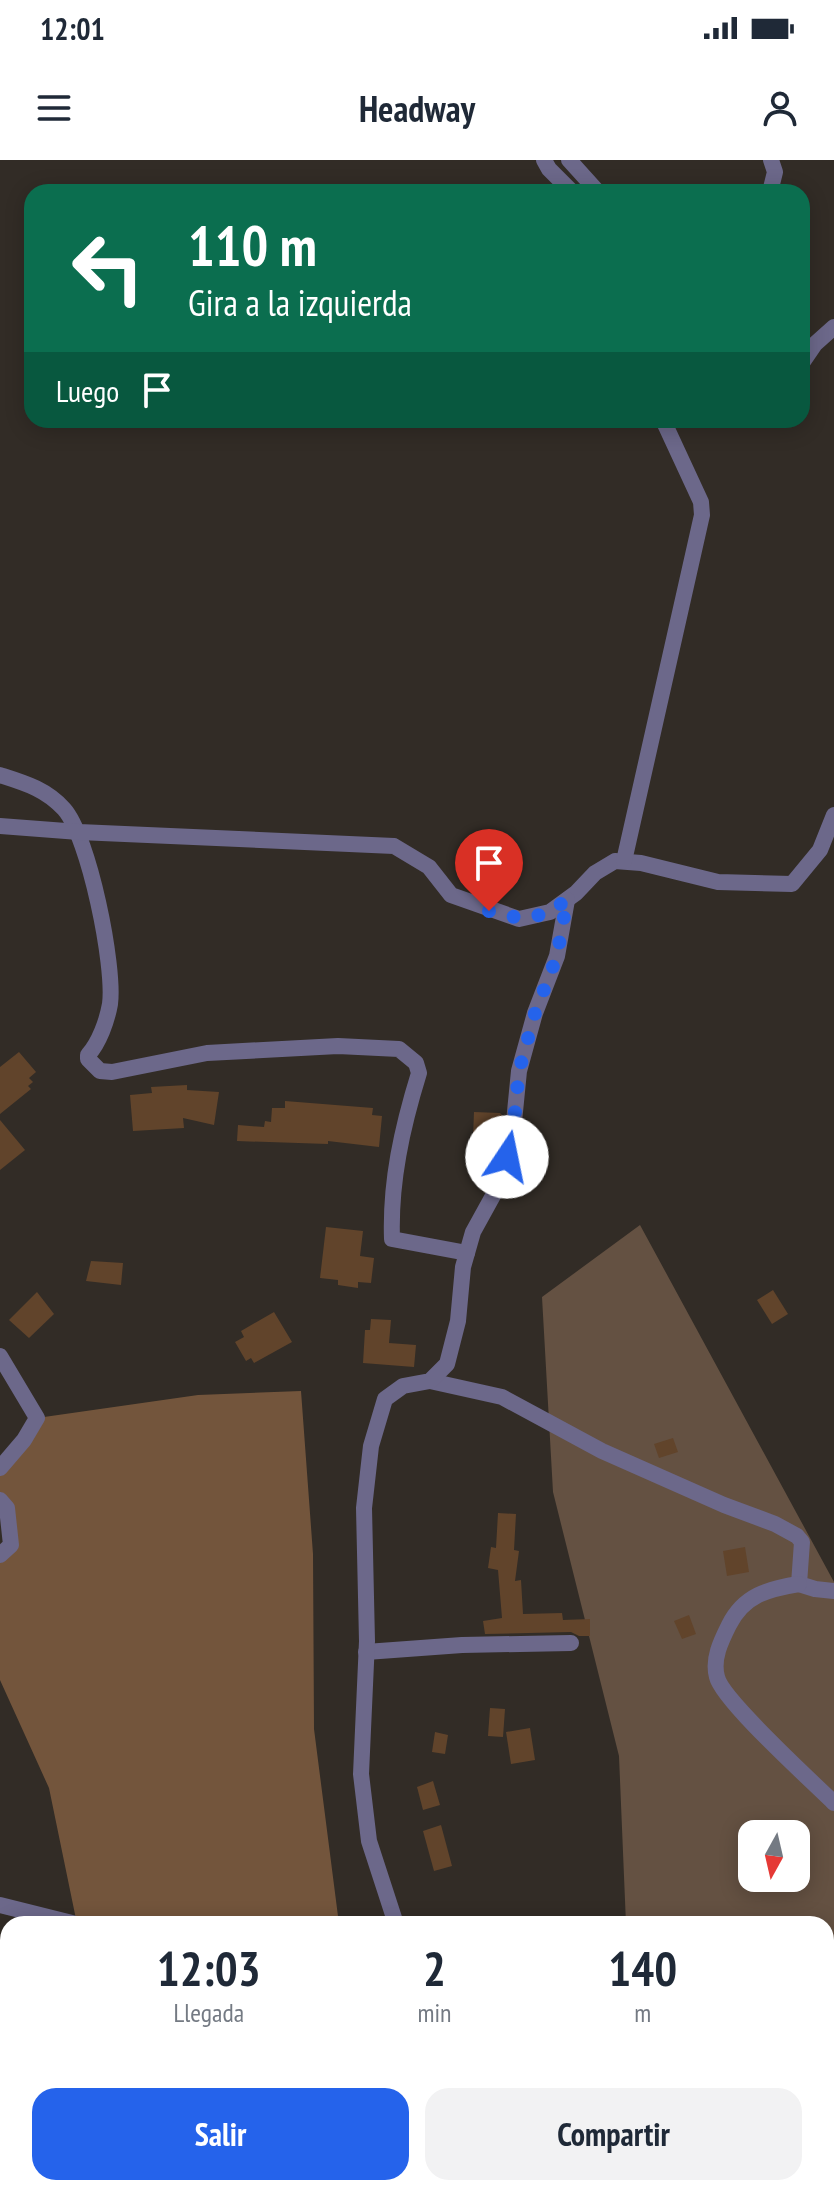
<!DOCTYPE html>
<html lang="es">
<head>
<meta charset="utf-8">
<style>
  body { margin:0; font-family:"PT Sans Narrow",sans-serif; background:#f2f2f3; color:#1f2937; height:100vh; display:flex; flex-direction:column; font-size:30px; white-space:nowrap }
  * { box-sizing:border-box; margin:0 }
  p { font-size:26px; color:#747a83 }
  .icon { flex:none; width:44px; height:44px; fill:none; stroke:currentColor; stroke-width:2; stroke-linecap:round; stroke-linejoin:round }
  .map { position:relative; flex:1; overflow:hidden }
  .drawer { position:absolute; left:0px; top:1756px; width:834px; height:280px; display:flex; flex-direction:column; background:#fff; border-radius:24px 24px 0 0; box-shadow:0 4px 20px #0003 }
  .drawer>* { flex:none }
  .top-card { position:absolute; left:24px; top:24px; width:786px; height:244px; border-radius:24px; box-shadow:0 4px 20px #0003; background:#0b6e4f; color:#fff; overflow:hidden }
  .needle { width:52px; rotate:188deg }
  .buttons { position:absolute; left:738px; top:1660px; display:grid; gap:16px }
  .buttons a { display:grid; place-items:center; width:72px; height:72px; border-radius:16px; background:#fff; box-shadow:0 4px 20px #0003; font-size:40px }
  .pin { position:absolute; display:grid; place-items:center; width:68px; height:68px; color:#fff; margin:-82px -34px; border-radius:50% 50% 50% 0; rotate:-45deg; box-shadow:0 0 8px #0007 }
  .pin .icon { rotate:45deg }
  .me { position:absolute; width:88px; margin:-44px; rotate:11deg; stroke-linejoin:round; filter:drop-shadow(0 0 6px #0008) }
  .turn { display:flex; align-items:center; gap:28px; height:168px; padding:0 32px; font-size:36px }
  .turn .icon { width:104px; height:104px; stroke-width:2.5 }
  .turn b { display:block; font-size:56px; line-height:68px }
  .then { display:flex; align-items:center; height:76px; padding:0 32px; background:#0003; gap:16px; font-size:30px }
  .eta { display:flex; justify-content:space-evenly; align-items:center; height:136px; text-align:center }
  .eta b { font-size:48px; font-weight:700; line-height:56px }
  .action { display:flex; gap:16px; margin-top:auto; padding:16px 32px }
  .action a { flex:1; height:92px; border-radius:24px; background:#2563eb; color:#fff; font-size:32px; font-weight:700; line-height:92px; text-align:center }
  .action a+a { background:#f2f2f3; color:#1f2937 }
  .status { display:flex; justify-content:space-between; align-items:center; height:56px; padding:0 40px; background:#fff; direction:ltr }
  .status svg { height:22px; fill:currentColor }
  header { display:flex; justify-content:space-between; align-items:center; height:104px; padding:0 32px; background:#fff; font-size:36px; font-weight:700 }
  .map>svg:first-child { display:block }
  .green { fill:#645142; fill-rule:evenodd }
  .forest { fill:#73553c }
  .building { fill:#61442b }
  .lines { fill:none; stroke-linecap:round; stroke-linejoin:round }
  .path { stroke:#827d78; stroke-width:3; stroke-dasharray:8 4; stroke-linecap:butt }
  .street { stroke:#6c688a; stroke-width:16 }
  .route { stroke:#2563eb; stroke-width:14; stroke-dasharray:0 25.2 }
</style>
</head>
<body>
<div class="status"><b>12:01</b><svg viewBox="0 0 49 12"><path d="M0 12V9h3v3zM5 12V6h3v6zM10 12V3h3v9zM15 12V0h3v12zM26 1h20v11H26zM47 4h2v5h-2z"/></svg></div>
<header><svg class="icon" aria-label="menu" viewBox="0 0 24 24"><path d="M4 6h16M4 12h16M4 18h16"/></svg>Headway<svg class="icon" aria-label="person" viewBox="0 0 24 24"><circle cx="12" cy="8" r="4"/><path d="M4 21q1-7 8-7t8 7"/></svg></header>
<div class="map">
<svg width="834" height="2036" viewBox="0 0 834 2036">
  <rect width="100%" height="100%" fill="#322c26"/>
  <g class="green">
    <path d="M 640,1065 L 834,1422 L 834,2036 L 722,2036 L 716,2028 L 826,2028 L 826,1764 L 626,1764 L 619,1596 L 553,1332 L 542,1137 ZM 752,1674 L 796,1674 L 796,1718 L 752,1718 Z"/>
    <polygon points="8,1951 8,2028 167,2028 163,2036 0,2036 0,1958"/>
  </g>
  <g class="forest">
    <polygon points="301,1231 313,1394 314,1569 339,1764 77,1764 49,1628 0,1520 0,1395 11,1385 0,1340 0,1308 37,1258 198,1235"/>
    <polygon points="167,2028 497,2028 494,2036 163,2036"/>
    <polygon points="513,2028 716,2028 722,2036 523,2036"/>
  </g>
  <g class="building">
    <polygon points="19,892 36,912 29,918 33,922 28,926 31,929 0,954 0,907"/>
    <polygon points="187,925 187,930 219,932 214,965 183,958 184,968 133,971 130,935 152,933 151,927"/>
    <polygon points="285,941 373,948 372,955 382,956 379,987 328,981 328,984 237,981 238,965 264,967 265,961 271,962 272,948 285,948"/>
    <polygon points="474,952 500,953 503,956 497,990 478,986 473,977"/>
    <polygon points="0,960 25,990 0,1010"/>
    <polygon points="326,1067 363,1071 360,1096 374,1098 371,1123 358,1122 358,1128 338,1125 338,1120 320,1118"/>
    <polygon points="91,1101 123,1103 121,1125 86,1121"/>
    <polygon points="773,1130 788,1154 772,1164 757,1140"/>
    <polygon points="37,1132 54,1154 29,1178 9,1160"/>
    <polygon points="274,1152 292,1182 254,1203 251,1198 246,1201 235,1182 244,1177 241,1171"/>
    <polygon points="371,1159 391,1160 389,1183 416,1185 414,1207 363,1203 365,1170 370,1170"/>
    <polygon points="673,1278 678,1292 659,1298 654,1284"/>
    <polygon points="498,1353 516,1354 514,1390 519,1391 515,1421 521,1420 523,1454 562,1453 563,1460 590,1459 590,1476 579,1476 571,1472 485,1474 483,1461 502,1458 498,1410 488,1408 491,1387 496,1388"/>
    <polygon points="745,1387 749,1412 727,1416 723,1391"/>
    <polygon points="689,1455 696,1474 682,1479 674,1461"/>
    <polygon points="490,1548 505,1549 503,1577 488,1576"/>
    <polygon points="530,1568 535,1600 511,1604 506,1572"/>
    <polygon points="435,1572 448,1575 445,1594 432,1592"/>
    <polygon points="433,1621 440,1645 423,1650 417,1627"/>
    <polygon points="441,1665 452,1706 434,1711 423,1671"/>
  </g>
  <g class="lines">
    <polyline class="path" points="581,2028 583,2036"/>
    <g class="street">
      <polyline points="544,0 549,9 572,32"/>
      <polyline points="569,0 598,32"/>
      <polyline points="770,32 775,12 771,0"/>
      <polyline points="802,203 815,184 834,167"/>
      <path d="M 0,615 C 25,623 46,629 64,649 C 89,677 115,806 110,844 C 107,861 99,883 88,895 L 88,899 L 100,911 L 112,912 L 207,893 L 338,886 L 399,889 L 416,903 L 419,913 C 402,968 390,1022 392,1079 L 467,1093"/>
      <polyline points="0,666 79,672 394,686 429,707 451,735 519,759 550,752 576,733 595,713 615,701 641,703 718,722 792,724 820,690 834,655"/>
      <polyline points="624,701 702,355 701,342 663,260"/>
      <polyline points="0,1196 37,1258 24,1280 0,1308"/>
      <polyline points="430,1221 502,1237 602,1291 724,1345 775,1364 797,1376 802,1382 799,1424 815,1429 834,1431"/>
      <polyline points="0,1340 7,1348 11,1385 0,1395"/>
      <path d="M 799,1424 C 768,1429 744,1435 729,1465 C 721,1481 712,1499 717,1517 C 722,1540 812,1621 834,1643"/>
      <polyline points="366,1492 462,1485 571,1483"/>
      <polyline points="0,1745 76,1764"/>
      <polyline points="396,1764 369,1681 361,1614 367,1481 364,1348 371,1286 385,1239 403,1226 430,1221 447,1204 458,1161 463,1107 473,1072 500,1023 513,972 519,911 535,853 557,796 567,740"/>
    </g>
  </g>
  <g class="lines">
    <path class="route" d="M 489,751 C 524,761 536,761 567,740 L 557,796 L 535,853 L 519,911 L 513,972 L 507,997"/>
  </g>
</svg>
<div class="buttons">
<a><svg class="needle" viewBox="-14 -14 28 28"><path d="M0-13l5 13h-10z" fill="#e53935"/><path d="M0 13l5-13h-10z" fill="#747a83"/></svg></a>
</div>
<div class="pin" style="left:489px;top:751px;background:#d93025"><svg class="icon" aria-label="arrive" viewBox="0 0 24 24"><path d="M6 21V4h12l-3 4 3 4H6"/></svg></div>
<svg class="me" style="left:507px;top:997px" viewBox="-20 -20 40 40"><circle r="19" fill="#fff"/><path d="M0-13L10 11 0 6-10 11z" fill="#2563eb"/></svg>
<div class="top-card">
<div class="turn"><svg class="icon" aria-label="left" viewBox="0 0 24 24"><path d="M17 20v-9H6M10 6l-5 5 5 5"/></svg><div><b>110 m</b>Gira a la izquierda</div></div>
<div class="then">Luego<svg class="icon" aria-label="arrive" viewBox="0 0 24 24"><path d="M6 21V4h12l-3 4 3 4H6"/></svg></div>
</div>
<section class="drawer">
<div class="eta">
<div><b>12:03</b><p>Llegada</p></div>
<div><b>2</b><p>min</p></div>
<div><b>140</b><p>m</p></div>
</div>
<div class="action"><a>Salir</a><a>Compartir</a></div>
</section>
</div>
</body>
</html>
